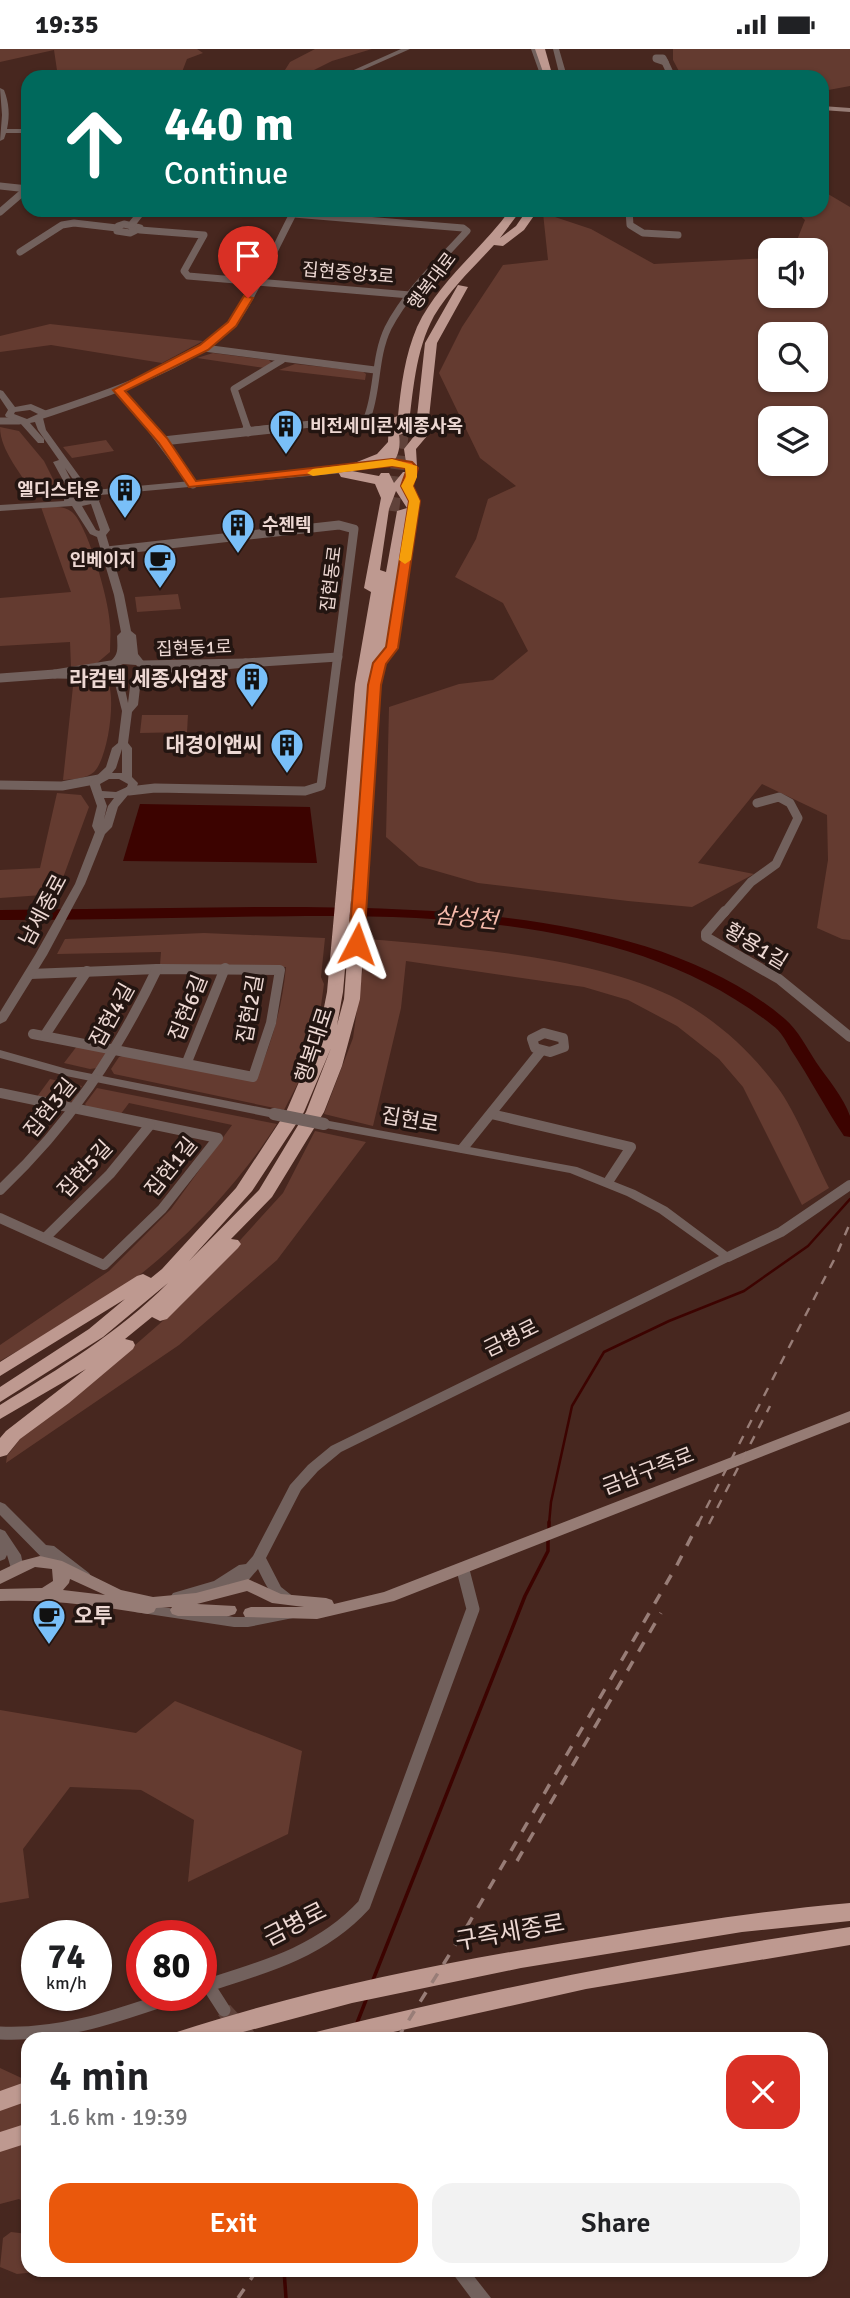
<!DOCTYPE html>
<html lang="en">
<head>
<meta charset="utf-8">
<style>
  body { margin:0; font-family:Signika,"Noto Sans KR",sans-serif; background:#f2f2f2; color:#202124; height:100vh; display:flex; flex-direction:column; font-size:26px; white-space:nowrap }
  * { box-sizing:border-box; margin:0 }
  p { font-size:23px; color:#757577 }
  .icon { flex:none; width:38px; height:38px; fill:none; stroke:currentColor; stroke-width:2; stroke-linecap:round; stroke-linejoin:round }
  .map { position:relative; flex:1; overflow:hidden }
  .sheet { position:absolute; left:21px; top:1983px; width:807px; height:245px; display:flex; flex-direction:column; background:#fff; border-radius:21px; box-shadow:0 2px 5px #0004 }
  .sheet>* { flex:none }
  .top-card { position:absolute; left:21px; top:21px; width:808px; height:147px; border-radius:21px; box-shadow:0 2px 5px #0004; background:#00695c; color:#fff; overflow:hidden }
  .fabs { position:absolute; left:758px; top:189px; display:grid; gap:14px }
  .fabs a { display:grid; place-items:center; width:70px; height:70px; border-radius:14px; background:#fff; box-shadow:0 2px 5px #0004; font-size:35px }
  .speed { position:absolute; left:21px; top:1871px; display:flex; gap:14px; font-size:35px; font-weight:700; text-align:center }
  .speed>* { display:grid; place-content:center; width:91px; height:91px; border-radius:50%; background:#fff; box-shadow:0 2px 5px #0004; line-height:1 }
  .speed small { font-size:18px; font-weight:400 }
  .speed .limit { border:10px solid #d22; background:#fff; color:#111 }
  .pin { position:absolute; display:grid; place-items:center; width:60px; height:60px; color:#fff; margin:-72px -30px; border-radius:50% 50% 50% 0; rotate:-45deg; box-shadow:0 0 7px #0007 }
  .pin .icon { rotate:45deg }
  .me { position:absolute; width:77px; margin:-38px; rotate:4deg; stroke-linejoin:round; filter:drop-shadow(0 0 5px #0008) }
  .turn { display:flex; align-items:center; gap:24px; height:147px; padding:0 28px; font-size:32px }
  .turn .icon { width:91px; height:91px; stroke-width:2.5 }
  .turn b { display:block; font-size:49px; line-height:60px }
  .round { display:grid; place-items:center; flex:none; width:74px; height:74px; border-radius:21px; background:#f2f2f2 }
  .overview { display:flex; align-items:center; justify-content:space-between; height:119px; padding:0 28px }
  h1 { font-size:42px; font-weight:600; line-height:52px }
  .button { display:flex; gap:14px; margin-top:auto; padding:14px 28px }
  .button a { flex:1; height:80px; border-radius:21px; background:#ea580c; color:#fff; font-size:28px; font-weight:600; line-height:80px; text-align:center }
  .button a+a { background:#f2f2f2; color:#202124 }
  .status { display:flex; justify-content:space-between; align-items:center; height:49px; padding:0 35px; background:#fff; direction:ltr }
  .status svg { height:19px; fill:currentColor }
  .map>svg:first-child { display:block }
  .green { fill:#643b30; fill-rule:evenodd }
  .water { fill:#3c0300 }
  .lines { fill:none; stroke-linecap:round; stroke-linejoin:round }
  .stream-far1 { stroke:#3c0300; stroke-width:2.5 }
  .stream { stroke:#3c0300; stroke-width:3.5 }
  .river { fill:#3c0300; fill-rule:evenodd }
  .tertiary-tunnel { stroke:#60423a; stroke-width:16; stroke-dasharray:16 8; stroke-linecap:butt }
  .trunk-tunnel-far1 { stroke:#60423a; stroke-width:11; stroke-dasharray:11 5; stroke-linecap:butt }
  .trunk-tunnel { stroke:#60423a; stroke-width:14; stroke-dasharray:14 7; stroke-linecap:butt }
  .minor-far3 { stroke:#72615d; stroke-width:7 }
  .minor-far2 { stroke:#72615d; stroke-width:9 }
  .minor-far1 { stroke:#72615d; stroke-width:10 }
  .minor { stroke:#72615d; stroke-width:13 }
  .tertiary { fill:#72615d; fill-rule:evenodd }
  .secondary { fill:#967c75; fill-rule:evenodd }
  .trunk { fill:#be9990; fill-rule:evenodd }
  .rail-far1 { stroke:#987d77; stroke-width:2.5; stroke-dasharray:9 9; stroke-linecap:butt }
  .rail { stroke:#987d77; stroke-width:3.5; stroke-dasharray:11 11; stroke-linecap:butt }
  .tertiary-bridge { stroke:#72615d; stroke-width:12 }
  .route { fill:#ea580c; stroke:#983908; stroke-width:2 }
  .slow { fill:#f59e0b }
  .labels { text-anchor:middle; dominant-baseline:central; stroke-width:7; stroke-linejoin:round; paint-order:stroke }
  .far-street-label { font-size:18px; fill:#edd8d3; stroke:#231511 }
  .far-poi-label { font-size:18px; font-weight:bold; fill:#edd8d3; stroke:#231511; text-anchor:start }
  .poi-label { font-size:21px; font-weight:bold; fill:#edd8d3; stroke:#231511; text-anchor:end }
  .street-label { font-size:21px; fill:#edd8d3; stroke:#231511 }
  .water-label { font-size:23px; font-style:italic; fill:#f6bbac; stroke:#231511 }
  .near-street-label { font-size:24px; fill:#edd8d3; stroke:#231511 }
</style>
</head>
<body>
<div class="status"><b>19:35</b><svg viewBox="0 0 49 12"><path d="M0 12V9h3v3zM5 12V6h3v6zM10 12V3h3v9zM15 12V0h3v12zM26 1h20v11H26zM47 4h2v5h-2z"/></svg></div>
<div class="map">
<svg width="850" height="2249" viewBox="0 0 850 2249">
  <rect width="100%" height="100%" fill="#47271f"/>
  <g class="green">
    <polygon points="0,0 197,0 203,4 187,10 182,23 151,24 138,28 58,28 54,1 0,13"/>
    <polygon points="315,0 372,0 332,12 306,25 285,21 290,13"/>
    <polygon points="673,0 850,0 850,37 823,42 822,28 682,28 673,11"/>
    <path d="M 823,142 L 850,158 L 850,891 L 842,890 L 817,879 L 828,811 L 827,766 L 762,735 L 698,814 L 754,825 L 692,858 L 628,852 L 478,834 L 419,817 L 386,788 L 389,658 L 459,635 L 493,631 L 528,602 L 503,554 L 455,528 L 476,490 L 488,450 L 516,437 L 480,409 L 439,324 L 462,278 L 503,216 L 548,211 L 543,164 L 591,180 L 654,215 L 770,209 L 770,247 L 816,247 L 816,201 L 793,201 L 805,171 L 794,161 L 822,161 ZM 770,285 L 816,285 L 816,331 L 770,331 ZM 770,369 L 816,369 L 816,415 L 770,415 Z"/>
    <polygon points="50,275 203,292 162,314 51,296 0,303 0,287"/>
    <polygon points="213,304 269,311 272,314 265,319 197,309"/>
    <polygon points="295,315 362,322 366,325 365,331 279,321"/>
    <path d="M 0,378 L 19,382 L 44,412 L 58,440 L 52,444 L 34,447 C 23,426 0,402 0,378 Z"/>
    <polygon points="106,391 114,402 72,409 63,398"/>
    <path d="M 41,458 C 51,458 63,456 72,463 C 88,476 110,555 110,576 C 111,585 110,594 110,603 L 97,614 L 71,619 L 70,593 L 0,597 L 0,549 L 71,543 Z"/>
    <polygon points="178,545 181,560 137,563 135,548"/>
    <path d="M 74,628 L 99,629 L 108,633 C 116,650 108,709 94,723 C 86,730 73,730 63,731 Z"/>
    <polygon points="142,666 188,666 187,683 140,684"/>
    <polygon points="57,744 81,746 89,758 57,845 0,849 0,821 40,819"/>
    <path d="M 204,884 L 325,889 L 321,928 L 324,935 L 319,971 L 297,1036 L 284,1061 L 114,1025 L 111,1020 L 119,1008 L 126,1006 L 255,1032 C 272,994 282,959 286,918 L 160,916 L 161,903 L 57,905 L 65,890 Z"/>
    <path d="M 367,890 C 460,898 597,908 679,951 C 718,972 752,1004 778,1039 C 796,1063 814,1110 829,1139 L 802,1156 L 743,1038 L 719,1010 L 677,977 L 628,951 L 584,938 L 406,912 L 401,959 L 373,1077 L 324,1065 L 353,989 Z"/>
    <polygon points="77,997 103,1002 108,1006 97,1019 90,1020 64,1014"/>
    <polygon points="50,1030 82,1037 73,1052 66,1054 36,1049"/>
    <path d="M 97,1039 L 277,1075 C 237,1138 173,1205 111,1247 C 76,1271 37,1290 0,1312 L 0,1296 L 109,1222 L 171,1160 L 232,1076 L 129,1054 L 120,1066 L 88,1059 L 85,1055 Z"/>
    <polygon points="315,1082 366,1093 277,1211 179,1296 6,1414 7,1407 24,1385 95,1331 181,1256 283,1144"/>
    <polygon points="175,1652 302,1702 288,1785 188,1833 194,1771 141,1741 70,1738 23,1800 29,1849 0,1854 0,1661 136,1684"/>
    <polygon points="0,2019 28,2032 28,2156 19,2150 0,2155"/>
    <polygon points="11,2183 28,2185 28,2221 54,2221 17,2225 0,2218 3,2189"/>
  </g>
  <polygon class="water" points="140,755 310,758 317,814 123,812"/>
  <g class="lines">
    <polyline class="stream-far1" points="549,1475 551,1453 572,1357 604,1303 669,1272 744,1242 808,1197 850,1150"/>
    <g class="stream">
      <polyline points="549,1479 549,1473"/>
      <polyline points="373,1931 525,1547 548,1502 548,1489"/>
      <polyline points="357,1974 366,1951"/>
      <polyline points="284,2221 286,2249"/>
    </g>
    <path class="river" d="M 261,858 C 424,858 655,860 785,970 C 798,981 807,999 816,1013 C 827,1029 844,1049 850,1067 C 850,1073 850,1082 850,1088 L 844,1087 C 825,1059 810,1029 791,1001 C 786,992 781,982 772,976 C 626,860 405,865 228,868 C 152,869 76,871 0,871 L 0,861 Z"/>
    <polyline class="tertiary-tunnel" points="224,1961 250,1990"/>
    <polyline class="trunk-tunnel-far1" points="555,23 556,28"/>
    <polyline class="trunk-tunnel" points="392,462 402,383"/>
    <g class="minor-far3">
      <polygon points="656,9 663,9 665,13 656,10"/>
      <polyline points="665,13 672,28"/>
      <polyline points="0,137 28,140"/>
      <path d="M 244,161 L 463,179 L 467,182 C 440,212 407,242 388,279 C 374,308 378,343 367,369 L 256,381"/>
      <polyline points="629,161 630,176 643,184 678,186"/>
      <polyline points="0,163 28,139"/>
      <polygon points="124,175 140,179 130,184 117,182 118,177"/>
      <polyline points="132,175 143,161"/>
      <polyline points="140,181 204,186 184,222 188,227 410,246"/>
      <polyline points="20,203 62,176 74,174 117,179"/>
      <polyline points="204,299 375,321"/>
      <polyline points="118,341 154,381"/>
      <path d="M 43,366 C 97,348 208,313 240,265 C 261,232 277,195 295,161"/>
      <polyline points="0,372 19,372"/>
      <polyline points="248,381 234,340 282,311"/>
    </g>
    <g class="minor-far2">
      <polyline points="152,380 193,435"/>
      <polyline points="247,380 248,383"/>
      <polyline points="163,392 272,380"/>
      <polyline points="107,502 339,476 354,480 321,737 305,742 155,739 129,742"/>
      <polyline points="246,614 338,608"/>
      <polyline points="111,616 55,625 113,626"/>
      <polyline points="142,616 246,614 143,623"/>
      <polyline points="0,629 55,625"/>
      <polyline points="0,736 62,737 99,730"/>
      <polyline points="724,864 751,833 776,815 798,769 790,754 779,748 757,754"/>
    </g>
    <g class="minor-far1">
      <polyline points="725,862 706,884 706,888 779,930 850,988"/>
      <polyline points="30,925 157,920 280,921 271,974 253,1028 33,985"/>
      <polygon points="544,984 563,989 564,998 550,1003 535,999 532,990"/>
      <polyline points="45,986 87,922"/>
      <polyline points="187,1013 225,919"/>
      <polyline points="0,1044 218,1089 162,1160 104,1216 0,1169"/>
      <polyline points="491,1065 631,1098 608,1133"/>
      <polyline points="463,1099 541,1002"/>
      <path d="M 0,1141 C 68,1077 117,1004 157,920"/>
      <polyline points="45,1189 110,1125 150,1076"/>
      <polyline points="728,1208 781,1183 850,1136"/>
    </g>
    <g class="minor">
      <path d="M 224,1961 L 208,1936 C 266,1918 322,1902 364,1856 L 473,1560 L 463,1521"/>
      <path d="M 0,1984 C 63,1987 119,1966 178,1946"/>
    </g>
    <g class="tertiary">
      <polygon points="401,0 410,0 347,28 338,28"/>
      <polygon points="531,0 537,0 547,28 541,28"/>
      <polygon points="553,0 559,0 566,24 564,28 557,28 559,24"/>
      <path d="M 0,39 L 4,41 C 9,54 10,66 7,80 L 28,80 L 28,84 L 6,84 L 4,90 L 0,92 L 2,66 Z"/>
      <path d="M 0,341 L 3,342 L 15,358 L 31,355 L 47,362 L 48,364 L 43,369 L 46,381 L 85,435 L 94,441 L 343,418 L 347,421 L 343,424 L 100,446 L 101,448 L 99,452 L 110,481 L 106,486 L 124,546 L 131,582 L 136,586 L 138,605 L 149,619 L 141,630 L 138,656 L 132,663 L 128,694 L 132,699 L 132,728 L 138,734 L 136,741 L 128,746 L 118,758 L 112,778 L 105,785 L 85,835 L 47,906 L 6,972 L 0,975 L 0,963 L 35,906 L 75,835 L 95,783 L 92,777 L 97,757 L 89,734 L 106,718 L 112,699 L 118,694 L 122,662 L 114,631 L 107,626 L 104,618 C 118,606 118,606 117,587 L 121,583 L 114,546 L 97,488 L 90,485 L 72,457 L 0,462 L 0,456 L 64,452 L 65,435 L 53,413 L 59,411 L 38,381 L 35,373 L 30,374 L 44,390 L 44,394 L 38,394 L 20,374 L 6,368 L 5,366 L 8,361 L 0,349 ZM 30,361 L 38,365 L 27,370 L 14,365 L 15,363 ZM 65,419 L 79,439 L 92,449 L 91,450 L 81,452 L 74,450 L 73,435 ZM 91,455 L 100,481 L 99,482 L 96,481 L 82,457 ZM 123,615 L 136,616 L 139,619 L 131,630 L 128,654 L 123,631 L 127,628 L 115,622 L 114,619 ZM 122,700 L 122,724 L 112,724 L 116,719 ZM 109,730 L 119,730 L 128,735 L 127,738 L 116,743 L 102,742 L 100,735 ZM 104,749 L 114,749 L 108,757 L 104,770 L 107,757 Z"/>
      <polygon points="0,1001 67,1020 274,1061 280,1065 274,1069 66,1027 0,1009"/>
      <path d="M 324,1071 L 577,1118 L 635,1141 L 667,1158 L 734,1208 L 732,1211 L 341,1403 L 318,1422 L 301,1441 L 266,1509 L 281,1538 L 299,1552 L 297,1555 C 276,1560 265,1535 258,1520 L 240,1541 L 230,1541 L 228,1538 L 230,1535 L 224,1538 L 178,1552 L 173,1550 L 171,1547 L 173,1544 L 214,1532 L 239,1516 L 246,1515 L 253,1507 L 290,1436 L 308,1416 L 331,1397 L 719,1207 L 659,1164 L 627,1147 L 570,1124 L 320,1078 L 318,1075 L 320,1072 Z"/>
      <polygon points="0,1453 5,1455 46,1496 54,1497 89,1524 91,1527 89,1530 79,1530 65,1520 59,1523 54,1521 0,1466"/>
      <polygon points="0,1480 5,1482 21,1506 24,1520 22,1523 12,1523 7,1506 5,1510 0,1512"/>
      <polygon points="140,1555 234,1568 248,1568 288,1560 293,1561 295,1565 293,1569 248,1578 234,1578 135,1563 133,1560 135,1557"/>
      <polygon points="450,2221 469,2221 491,2249 471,2249"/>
    </g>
    <g class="secondary">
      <polygon points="822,57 850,59 850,63 822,61"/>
      <path d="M 850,1362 L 850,1373 L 394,1552 L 317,1570 L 245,1568 L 243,1564 L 245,1560 L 251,1558 L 304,1558 L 272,1554 L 247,1542 L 197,1555 L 235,1557 L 237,1561 L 235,1565 L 229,1567 L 178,1567 L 172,1565 L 170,1561 L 172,1558 L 156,1559 L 154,1563 L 148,1565 C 98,1557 51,1550 0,1552 L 0,1540 L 42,1539 L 53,1532 L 52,1520 L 35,1518 L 0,1535 L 0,1522 L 21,1512 L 40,1507 L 62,1512 L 121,1541 L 153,1548 L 196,1544 L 248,1530 L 281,1545 L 326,1549 L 332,1551 L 334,1555 L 384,1543 ZM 70,1530 L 105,1546 L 63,1541 L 69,1534 Z"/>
    </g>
    <g class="trunk">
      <polygon points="535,0 545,0 552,25 543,23"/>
      <path d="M 510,161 L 521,161 L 500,189 L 516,177 L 527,161 L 538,161 L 524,181 L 503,197 L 494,196 C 474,218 450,240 434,267 C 415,302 413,344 408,383 L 399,386 C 401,398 398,413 386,418 L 382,417 L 380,413 L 352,422 L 379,427 L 381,424 L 389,424 L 394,434 L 403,423 L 411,423 L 413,426 L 406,436 L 419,459 L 416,472 L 408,472 L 381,636 L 360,950 L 342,1017 L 324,1063 L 272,1148 L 231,1190 L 238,1191 L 241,1195 L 238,1199 L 167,1270 L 160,1272 L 152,1268 L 125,1290 L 133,1292 L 135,1296 L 133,1300 L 69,1354 L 20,1390 L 7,1406 L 0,1408 L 0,1389 L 6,1382 L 86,1320 L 0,1370 L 0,1356 C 60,1319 118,1284 168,1234 L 103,1288 L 0,1353 L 0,1338 L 89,1280 L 125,1250 L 0,1327 L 0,1313 L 137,1227 L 143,1225 L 151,1229 L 162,1220 L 236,1139 L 286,1063 L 318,989 L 327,943 L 355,635 L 371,543 L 364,539 L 381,449 L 375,435 L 341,428 L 337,421 L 377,405 L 388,393 L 389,370 L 398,367 C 401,337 405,306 417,278 C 438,233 481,201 510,161 ZM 396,442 L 407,459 L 397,462 L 386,523 L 380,521 L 389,460 ZM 353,828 L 344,950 L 337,976 L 343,943 ZM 331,999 L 306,1063 L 259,1141 L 189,1212 L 252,1142 L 304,1063 Z"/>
      <polygon points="458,236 468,238 437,294 427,387 416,400 417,417 411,421 407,420 404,400 415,386 425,294"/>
      <path d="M 850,1854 L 850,1872 L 742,1883 L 521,1919 L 352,1954 L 217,1990 L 173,1990 L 177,1983 C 318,1937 466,1909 613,1886 C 692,1873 770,1861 850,1854 Z"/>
      <path d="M 850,1878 L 850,1896 L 586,1940 L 362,1990 L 312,1990 L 316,1983 L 324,1981 C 498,1938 673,1904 850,1878 Z"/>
      <polygon points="28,2032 28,2052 0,2062 0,2042"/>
      <polygon points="28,2074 28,2094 0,2103 0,2083"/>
    </g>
    <g class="rail-far1">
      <polyline points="698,1475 836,1207 850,1174"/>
      <polyline points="709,1475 770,1357"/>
    </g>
    <g class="rail">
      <polyline points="517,1812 661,1564"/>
      <polyline points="397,1990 469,1874 677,1516 699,1473"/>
      <polyline points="238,2249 257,2221"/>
    </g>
    <polyline class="tertiary-bridge" points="274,1065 324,1075"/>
  </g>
  <polygon class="route" points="244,247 253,249 236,277 208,301 125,342 167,389 196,432 392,410 412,413 418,419 413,437 420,452 398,599 386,615 381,636 364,895 357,899 349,895 368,636 373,614 386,598 409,452 401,437 407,420 392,417 189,438 159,394 113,341 200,296 228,273"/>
  <polygon class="slow" points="392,410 417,417 417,428 413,437 420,452 411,511 405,515 399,511 409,452 401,437 406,428 405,419 392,417 313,427 307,424 313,420"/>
  <defs>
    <symbol id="building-pin" viewBox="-11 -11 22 30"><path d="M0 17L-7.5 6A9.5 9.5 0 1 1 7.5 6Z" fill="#79bff8" stroke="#231511"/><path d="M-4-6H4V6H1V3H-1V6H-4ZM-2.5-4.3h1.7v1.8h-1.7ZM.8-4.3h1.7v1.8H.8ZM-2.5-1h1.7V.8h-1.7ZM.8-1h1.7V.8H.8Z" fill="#111"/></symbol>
    <symbol id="cafe-pin" viewBox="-11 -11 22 30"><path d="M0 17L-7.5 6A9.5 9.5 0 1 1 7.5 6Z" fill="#79bff8" stroke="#231511"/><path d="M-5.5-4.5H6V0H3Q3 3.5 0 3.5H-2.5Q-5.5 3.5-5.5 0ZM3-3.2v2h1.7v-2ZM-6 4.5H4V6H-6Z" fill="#111"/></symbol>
  </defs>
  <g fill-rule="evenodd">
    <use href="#building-pin" x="267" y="358" width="38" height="52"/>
    <use href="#building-pin" x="106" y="422" width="38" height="52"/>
    <use href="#building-pin" x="219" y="457" width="38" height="52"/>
    <use href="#cafe-pin" x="141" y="492" width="38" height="52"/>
    <use href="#building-pin" x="233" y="611" width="38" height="52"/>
    <use href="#building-pin" x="268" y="677" width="38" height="52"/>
    <use href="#cafe-pin" x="30" y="1548" width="38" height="52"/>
  </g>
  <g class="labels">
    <g class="far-street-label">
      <text transform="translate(348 224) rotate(5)">집현중앙3로</text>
      <text transform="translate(432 232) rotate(-53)">행복대로</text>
      <text transform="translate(331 530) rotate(-83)">집현동로</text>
      <text transform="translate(194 599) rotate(-2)">집현동1로</text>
    </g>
    <g class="far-poi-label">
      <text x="310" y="377">비전세미콘 세종사옥</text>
      <text x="100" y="441" text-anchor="end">엘디스타운</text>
      <text x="262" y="476">수젠텍</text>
      <text x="136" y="511" text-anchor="end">인베이지</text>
    </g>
    <g class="poi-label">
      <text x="228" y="630">라컴텍 세종사업장</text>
      <text x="262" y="696">대경이앤씨</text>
      <text x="74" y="1567" text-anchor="start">오투</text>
    </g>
    <g class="street-label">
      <text transform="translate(43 861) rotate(-62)">남세종로</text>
      <text transform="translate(756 897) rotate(31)">황용1길</text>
      <text transform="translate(188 959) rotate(-68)">집현6길</text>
      <text transform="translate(250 960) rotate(-80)">집현2길</text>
      <text transform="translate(112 966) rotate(-61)">집현4길</text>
      <text transform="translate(314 996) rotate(-72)">행복대로</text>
      <text transform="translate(50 1059) rotate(-51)">집현3길</text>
      <text transform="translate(410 1071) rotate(10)">집현로</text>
      <text transform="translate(171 1118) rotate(-51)">집현1길</text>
      <text transform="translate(85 1120) rotate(-47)">집현5길</text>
      <text transform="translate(511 1289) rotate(-26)">금병로</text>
      <text transform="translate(648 1422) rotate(-21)">금남구즉로</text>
    </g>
    <g class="water-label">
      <text transform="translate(466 869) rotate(5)">삼성천</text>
    </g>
    <g class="near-street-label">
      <text transform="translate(295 1875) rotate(-27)">금병로</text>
      <text transform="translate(510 1883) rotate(-10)">구즉세종로</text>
    </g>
  </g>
</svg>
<div class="fabs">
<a><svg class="icon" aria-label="sound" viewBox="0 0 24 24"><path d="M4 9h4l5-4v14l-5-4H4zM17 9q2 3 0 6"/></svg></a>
<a><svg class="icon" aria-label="search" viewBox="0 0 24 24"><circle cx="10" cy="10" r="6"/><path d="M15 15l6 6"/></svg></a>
<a><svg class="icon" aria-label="layers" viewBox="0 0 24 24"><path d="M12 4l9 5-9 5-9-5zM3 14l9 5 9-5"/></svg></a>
</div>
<div class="speed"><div>74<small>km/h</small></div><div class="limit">80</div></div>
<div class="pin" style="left:248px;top:249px;background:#d93025"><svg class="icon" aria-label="arrive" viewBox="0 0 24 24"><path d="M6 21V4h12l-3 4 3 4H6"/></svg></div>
<svg class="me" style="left:357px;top:895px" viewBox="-20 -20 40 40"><path d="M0-17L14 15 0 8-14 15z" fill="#ea580c" stroke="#fff" stroke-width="4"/></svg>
<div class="top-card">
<div class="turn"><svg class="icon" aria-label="ahead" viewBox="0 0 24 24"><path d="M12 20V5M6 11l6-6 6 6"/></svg><div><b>440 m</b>Continue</div></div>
</div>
<section class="sheet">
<div class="overview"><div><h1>4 min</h1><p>1.6 km · 19:39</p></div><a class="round" style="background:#d93025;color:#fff"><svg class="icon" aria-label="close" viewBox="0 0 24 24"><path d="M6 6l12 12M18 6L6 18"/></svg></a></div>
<div class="button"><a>Exit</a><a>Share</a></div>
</section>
</div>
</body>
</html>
